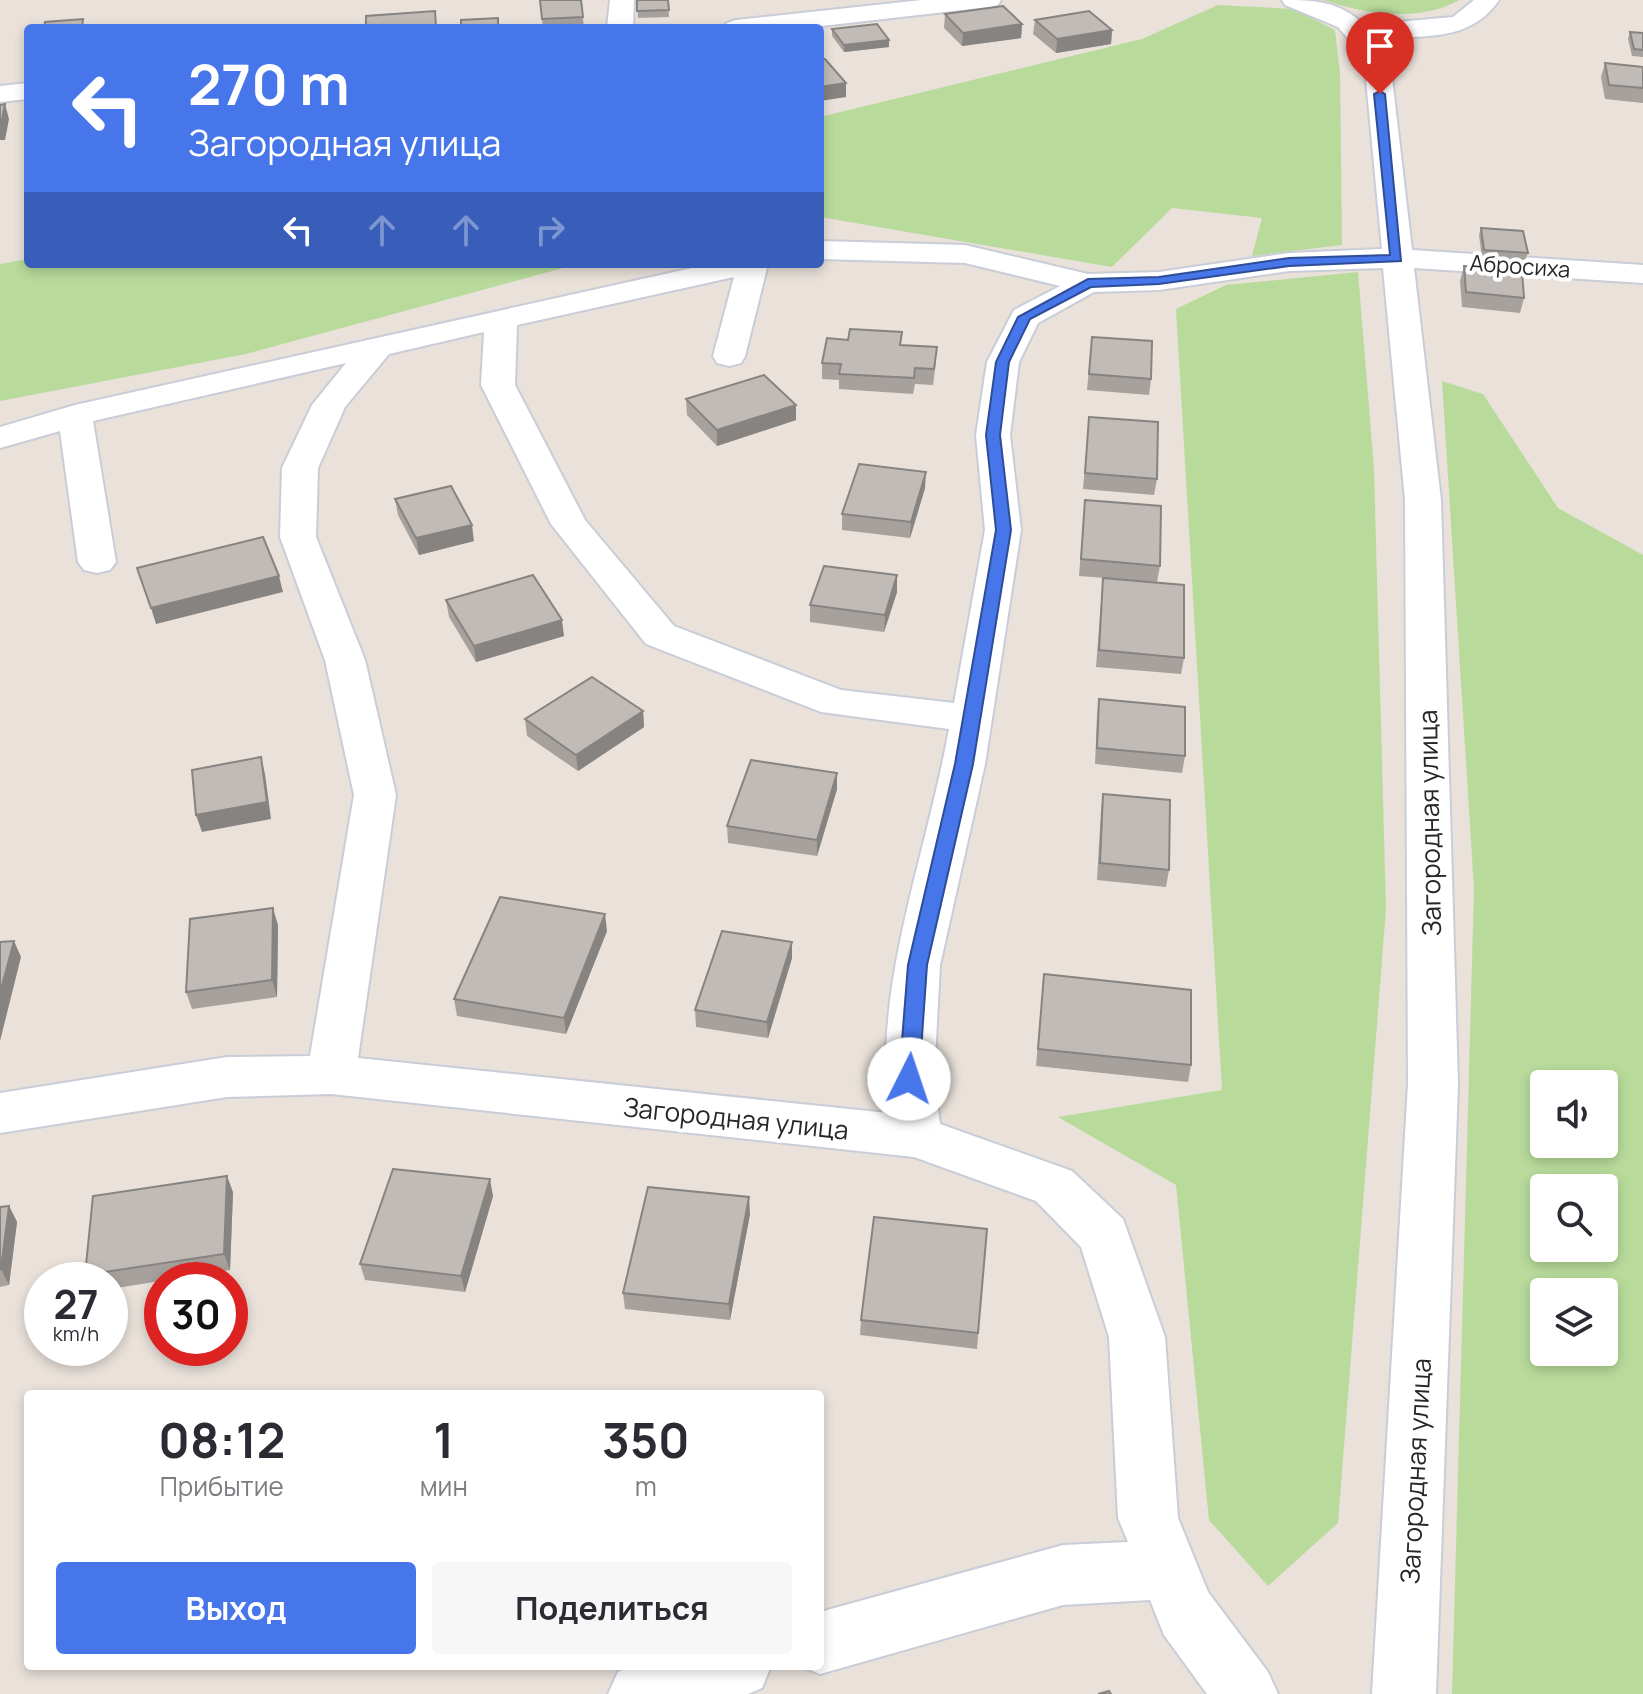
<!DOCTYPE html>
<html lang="ru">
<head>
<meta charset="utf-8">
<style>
  body { margin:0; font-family:Manrope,sans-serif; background:#f7f7f7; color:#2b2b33; height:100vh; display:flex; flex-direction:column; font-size:30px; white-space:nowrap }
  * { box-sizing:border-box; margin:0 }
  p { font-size:26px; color:#7c7c81 }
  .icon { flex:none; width:44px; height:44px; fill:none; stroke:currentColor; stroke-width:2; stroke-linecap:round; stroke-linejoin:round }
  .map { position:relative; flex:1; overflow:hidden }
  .details { position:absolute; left:24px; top:1390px; width:800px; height:280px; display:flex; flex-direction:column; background:#fff; border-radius:8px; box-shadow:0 4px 12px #0003 }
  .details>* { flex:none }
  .hud { position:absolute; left:24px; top:24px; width:800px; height:244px; border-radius:8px; box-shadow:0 4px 12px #0003; background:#4676e9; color:#fff; overflow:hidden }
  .fabs { position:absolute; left:1530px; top:1070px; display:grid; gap:16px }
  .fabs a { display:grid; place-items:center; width:88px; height:88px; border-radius:8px; background:#fff; box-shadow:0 4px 12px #0003; font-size:40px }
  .speed { position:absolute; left:24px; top:1262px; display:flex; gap:16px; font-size:40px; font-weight:700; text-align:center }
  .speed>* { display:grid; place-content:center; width:104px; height:104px; border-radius:50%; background:#fff; box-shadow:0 4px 12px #0003; line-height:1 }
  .speed small { font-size:20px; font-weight:400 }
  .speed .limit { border:12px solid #d22; background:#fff; color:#111 }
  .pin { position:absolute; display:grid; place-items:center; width:68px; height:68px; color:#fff; margin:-82px -34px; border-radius:50% 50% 50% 0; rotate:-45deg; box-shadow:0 0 8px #0007 }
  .pin .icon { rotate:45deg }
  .me { position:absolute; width:88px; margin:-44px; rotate:4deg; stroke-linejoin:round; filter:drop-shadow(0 0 6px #0008) }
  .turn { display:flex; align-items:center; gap:28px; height:168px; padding:0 32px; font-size:36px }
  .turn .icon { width:104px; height:104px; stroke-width:2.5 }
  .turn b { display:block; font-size:56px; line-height:68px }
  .lanes { display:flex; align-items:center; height:76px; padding:0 32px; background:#0003; justify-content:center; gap:40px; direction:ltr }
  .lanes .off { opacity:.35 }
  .eta { display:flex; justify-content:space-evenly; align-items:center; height:136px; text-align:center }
  .eta b { font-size:48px; font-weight:700; line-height:56px }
  .action { display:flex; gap:16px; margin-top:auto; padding:16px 32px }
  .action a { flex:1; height:92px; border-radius:8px; background:#4676e9; color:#fff; font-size:32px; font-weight:700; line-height:92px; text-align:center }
  .action a+a { background:#f7f7f7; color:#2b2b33 }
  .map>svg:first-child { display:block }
  .green { fill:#b8db9b; fill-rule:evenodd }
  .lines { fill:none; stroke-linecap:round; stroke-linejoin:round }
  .minor-casing { stroke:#c9cdd8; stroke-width:4 }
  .minor { fill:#fff; fill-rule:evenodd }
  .wall { fill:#a6a19d }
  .shaded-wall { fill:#878380 }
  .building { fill:#c1bbb7; stroke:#878380; stroke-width:2 }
  .route { fill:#4676e9; stroke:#2e4d97; stroke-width:2 }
  .labels { text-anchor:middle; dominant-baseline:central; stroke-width:8; stroke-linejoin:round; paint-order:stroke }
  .far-street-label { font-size:22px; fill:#272727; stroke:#fff }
  .street-label { font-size:26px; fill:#272727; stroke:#fff }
</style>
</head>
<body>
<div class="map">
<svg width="1643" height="1694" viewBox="0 0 1643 1694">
  <rect width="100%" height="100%" fill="#e9e1da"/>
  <g class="green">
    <path d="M 1323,0 L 1459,0 C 1419,23 1366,14 1323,0 Z"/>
    <polygon points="1218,5 1294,9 1335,30 1340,73 1342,245 1252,256 1262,218 1172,208 1112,267 820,217 820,117 1142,39"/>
    <polygon points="28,259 28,264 578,264 246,354 0,401 0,264"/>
    <polygon points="1358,272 1374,469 1386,909 1338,1523 1268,1586 1209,1520 1176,1185 1058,1117 1222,1090 1176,309 1226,285"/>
    <path d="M 1442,381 L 1483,394 L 1558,508 L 1643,555 L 1643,1694 L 1452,1694 L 1474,889 ZM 1604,1084 L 1604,1144 L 1544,1144 L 1544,1084 ZM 1604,1188 L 1604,1248 L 1544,1248 L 1544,1188 ZM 1604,1292 L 1604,1352 L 1544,1352 L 1544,1292 Z"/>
  </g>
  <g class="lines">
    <defs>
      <g id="minor">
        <polygon points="610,0 634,0 633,28 607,28"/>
        <polygon points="922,0 1001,0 998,5 989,7 804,28 723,28 727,23 736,20"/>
        <path d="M 1282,0 C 1314,0 1340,1 1364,25 L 1453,17 L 1474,0 L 1499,0 C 1470,43 1422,35 1374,39 L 1391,69 L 1412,250 L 1643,265 L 1643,283 L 1414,268 L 1441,500 L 1458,1084 L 1436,1694 L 1372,1694 L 1408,1084 L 1405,500 L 1383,268 L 1289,271 L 1159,290 L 1094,292 L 1038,323 L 1019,362 L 1010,435 L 1021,530 L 985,764 L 940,965 L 934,1079 L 940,1124 L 1072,1171 L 1123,1219 L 1165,1337 L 1178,1518 L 1208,1592 L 1268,1672 L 1278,1694 L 1207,1694 L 1164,1635 L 1150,1600 L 1063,1605 L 820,1674 L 800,1666 L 820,1666 L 820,1612 L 1063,1545 L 1128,1542 L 1118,1518 L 1109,1337 L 1081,1247 L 1036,1201 L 914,1157 L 331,1094 L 227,1097 L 0,1133 L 0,1093 L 227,1057 L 310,1056 L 354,795 L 325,660 L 280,537 L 282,468 L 312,405 L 346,363 L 93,421 L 116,562 L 110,570 L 97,573 L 84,570 L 78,562 L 60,431 L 0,448 L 0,427 L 75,405 L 710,264 L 768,264 L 745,356 L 741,363 L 729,366 L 717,363 L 713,356 L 734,277 L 517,325 L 515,385 L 585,520 L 674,626 L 841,690 L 954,703 L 985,530 L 976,435 L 987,362 L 1014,310 L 1060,286 L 965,263 L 820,259 L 820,241 L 965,245 L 1088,274 L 1159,272 L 1289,253 L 1382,249 L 1365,69 L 1350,41 L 1338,27 L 1285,5 ZM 484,332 L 481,385 L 551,524 L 646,644 L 821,712 L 949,729 C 926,857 874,982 888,1113 L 358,1058 L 396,795 L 365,660 L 316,537 L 318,468 L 345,407 L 389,354 Z"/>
        <polygon points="28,83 28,99 0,102 0,86"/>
        <polygon points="631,1666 771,1666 762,1688 748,1694 608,1694 618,1672"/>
      </g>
    </defs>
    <use href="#minor" class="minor-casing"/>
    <use href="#minor" class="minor"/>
  </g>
  <g class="wall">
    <polygon points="540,0 581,0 584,28 543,28"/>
    <polygon points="637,0 668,0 669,17 638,18"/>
    <polygon points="945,14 1022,24 1021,38 962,46 944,28"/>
    <polygon points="1035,20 1112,30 1111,44 1056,53 1033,34"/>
    <polygon points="832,29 889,40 889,47 844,52 832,36"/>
    <polygon points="1630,32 1643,33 1643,57 1632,56 1628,39"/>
    <polygon points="1605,63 1643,67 1643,103 1605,99 1601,77"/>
    <polygon points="1481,228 1528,253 1525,261 1482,258 1479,235"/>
    <polygon points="1464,266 1524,298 1520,313 1462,307 1460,281"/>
    <polygon points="1092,337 1151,379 1149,395 1087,390"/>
    <polygon points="902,345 936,362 933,385 915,384 913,394 839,389 839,380 822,379 822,363"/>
    <polygon points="686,399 796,405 796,420 717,446 687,415"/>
    <polygon points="1089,417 1157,479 1154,495 1083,489"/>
    <polygon points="925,488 910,538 842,530 842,514"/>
    <polygon points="395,499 474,541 419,555 398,515"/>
    <polygon points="1085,500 1160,566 1157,582 1079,576"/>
    <polygon points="897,575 897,592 884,632 810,622 810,605"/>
    <polygon points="1103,578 1184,658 1181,674 1096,667"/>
    <polygon points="446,600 564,636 476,662 449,617"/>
    <polygon points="1099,699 1185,756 1182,773 1095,764 1097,716"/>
    <polygon points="643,711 644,727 578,771 527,736 525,719"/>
    <polygon points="837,789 817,856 728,843 727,826"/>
    <polygon points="1103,794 1169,870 1166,887 1097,880 1101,810"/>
    <polygon points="278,925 277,997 192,1009 186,992"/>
    <polygon points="607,931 566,1034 457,1016 454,999"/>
    <polygon points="792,942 792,958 768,1038 696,1027 695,1010"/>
    <polygon points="1044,974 1191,1065 1188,1082 1036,1066"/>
    <polygon points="233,1192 230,1270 110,1289 110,1280 87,1280 85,1275"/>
    <polygon points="493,1196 465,1292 365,1280 360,1264"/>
    <polygon points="9,1206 17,1222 9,1285 0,1287 0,1207"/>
    <polygon points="750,1214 730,1320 625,1309 623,1293"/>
    <polygon points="987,1229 977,1349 860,1335 861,1320"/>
  </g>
  <g class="shaded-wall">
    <polygon points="1022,24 1021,38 962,46 963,33"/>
    <polygon points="1112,30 1111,44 1056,53 1057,39"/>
    <polygon points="889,40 889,47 844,52 844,45"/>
    <polygon points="846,83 846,97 820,101 820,87"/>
    <polygon points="5,104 9,119 5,140 0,140 0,125"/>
    <polygon points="796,405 796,420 717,446 717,430"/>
    <polygon points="926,472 925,488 910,538 911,522"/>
    <polygon points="472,525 474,541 419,555 416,538"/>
    <polygon points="897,575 897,592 884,632 885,615"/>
    <polygon points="279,576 283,592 156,624 151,608"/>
    <polygon points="562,620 564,636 476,662 474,646"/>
    <polygon points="643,711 644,727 578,771 576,755"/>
    <polygon points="261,757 265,774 271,819 202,832 196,815"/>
    <polygon points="837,773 837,789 817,856 817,840"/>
    <polygon points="273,908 278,925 277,997 272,980"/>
    <polygon points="605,914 607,931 566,1034 564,1018"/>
    <polygon points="14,941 21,957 0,1041 0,993"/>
    <polygon points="792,942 792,958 768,1038 767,1022"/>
    <polygon points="227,1176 233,1192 230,1270 224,1254"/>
    <polygon points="490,1179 493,1196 465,1292 461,1276"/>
    <polygon points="749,1197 750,1214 730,1320 729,1304"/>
    <polygon points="9,1206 17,1222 9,1285 1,1269"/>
  </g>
  <g class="building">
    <polygon points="540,0 581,0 583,17 542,19"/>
    <polygon points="637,0 668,0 669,10 637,11"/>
    <polygon points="1003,6 1022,24 963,33 945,14"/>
    <polygon points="435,11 436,28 366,28 366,16"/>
    <polygon points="1089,11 1112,30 1057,39 1035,20"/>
    <polygon points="498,18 498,28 461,28 461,20"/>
    <polygon points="83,19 82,28 44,28 45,22"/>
    <polygon points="877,24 889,40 844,45 832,29"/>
    <polygon points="1630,32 1643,33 1643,50 1634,49"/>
    <polygon points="820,59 825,59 846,83 820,87"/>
    <polygon points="1605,63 1643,67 1643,88 1609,85"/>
    <polygon points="5,104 1,125 0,125 0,105"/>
    <polygon points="1481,228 1523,231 1528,253 1484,250"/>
    <polygon points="1464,266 1522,272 1524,298 1466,292"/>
    <polygon points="850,329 902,332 900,345 937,347 934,369 915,368 914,378 839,374 841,364 822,363 827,338 848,340"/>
    <polygon points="1092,337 1152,341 1151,379 1089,374"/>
    <polygon points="764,375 796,405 717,430 686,399"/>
    <polygon points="1089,417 1158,422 1157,479 1085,473"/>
    <polygon points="859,464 926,472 911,522 842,514"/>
    <polygon points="451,486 472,525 416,538 395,499"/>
    <polygon points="1085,500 1161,506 1160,566 1081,559"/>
    <polygon points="263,537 279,576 151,608 137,568"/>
    <polygon points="824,566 897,575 885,615 810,605"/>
    <polygon points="533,575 562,620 474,646 446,600"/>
    <polygon points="1103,578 1184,585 1184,658 1099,650"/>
    <polygon points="592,677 643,711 576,755 525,719"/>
    <polygon points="1099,699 1185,707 1185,756 1097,748"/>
    <polygon points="261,757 267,802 196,815 192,770"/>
    <polygon points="751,760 837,773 817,840 727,826"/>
    <polygon points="1103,794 1170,800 1169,870 1100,863"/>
    <polygon points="500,897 605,914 564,1018 454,999"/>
    <polygon points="273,908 272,980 186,992 190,919"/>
    <polygon points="722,931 792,942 767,1022 695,1010"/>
    <polygon points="14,941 0,993 0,942"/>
    <polygon points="1044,974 1191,990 1191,1065 1038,1049"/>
    <polygon points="393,1169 490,1179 461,1276 360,1264"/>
    <polygon points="227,1176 224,1254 85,1275 93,1196"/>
    <polygon points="648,1187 749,1197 729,1304 623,1293"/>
    <polygon points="9,1206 1,1269 0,1269 0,1207"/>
    <polygon points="874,1217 987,1229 978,1333 861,1320"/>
    <polygon points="1109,1691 1111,1694 1098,1694"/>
  </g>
  <polygon class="route" points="1380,91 1385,94 1401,261 1289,266 1159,284 1091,287 1030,319 1009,362 1000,435 1011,530 973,764 927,965 919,1079 916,1085 902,1085 899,1079 908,965 955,764 996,530 986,435 996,362 1018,317 1088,279 1159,277 1289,258 1390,255 1374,94"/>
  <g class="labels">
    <g class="far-street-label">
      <text transform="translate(1520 266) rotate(4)">Абросиха</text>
    </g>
    <g class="street-label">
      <text transform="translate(1429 823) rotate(-91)">Загородная улица</text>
      <text transform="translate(736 1118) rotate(6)">Загородная улица</text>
      <text transform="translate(1415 1471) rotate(-87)">Загородная улица</text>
    </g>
  </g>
</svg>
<div class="fabs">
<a><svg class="icon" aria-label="sound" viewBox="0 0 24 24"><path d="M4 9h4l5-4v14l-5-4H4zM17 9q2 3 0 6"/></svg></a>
<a><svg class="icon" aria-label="search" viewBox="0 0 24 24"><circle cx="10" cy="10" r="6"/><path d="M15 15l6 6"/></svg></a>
<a><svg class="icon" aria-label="layers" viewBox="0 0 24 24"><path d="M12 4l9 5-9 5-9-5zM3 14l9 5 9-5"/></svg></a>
</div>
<div class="speed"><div>27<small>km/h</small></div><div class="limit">30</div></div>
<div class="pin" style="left:1380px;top:94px;background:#d93025"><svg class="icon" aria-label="arrive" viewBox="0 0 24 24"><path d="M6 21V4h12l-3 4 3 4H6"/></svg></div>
<svg class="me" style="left:909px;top:1079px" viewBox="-20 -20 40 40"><circle r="19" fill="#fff"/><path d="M0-13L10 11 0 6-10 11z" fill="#4676e9"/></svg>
<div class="hud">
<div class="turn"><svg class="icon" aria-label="left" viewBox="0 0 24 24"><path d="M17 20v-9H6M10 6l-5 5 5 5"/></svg><div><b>270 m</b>Загородная улица</div></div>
<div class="lanes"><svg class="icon" aria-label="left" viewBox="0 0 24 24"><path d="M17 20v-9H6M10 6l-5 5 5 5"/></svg><svg class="icon off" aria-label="ahead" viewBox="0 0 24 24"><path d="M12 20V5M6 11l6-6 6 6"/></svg><svg class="icon off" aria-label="ahead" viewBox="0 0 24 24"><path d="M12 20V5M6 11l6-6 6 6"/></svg><svg class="icon off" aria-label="right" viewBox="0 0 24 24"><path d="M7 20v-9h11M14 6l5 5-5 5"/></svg></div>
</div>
<section class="details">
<div class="eta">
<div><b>08:12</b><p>Прибытие</p></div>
<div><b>1</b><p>мин</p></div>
<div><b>350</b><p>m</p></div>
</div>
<div class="action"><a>Выход</a><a>Поделиться</a></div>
</section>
</div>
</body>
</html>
